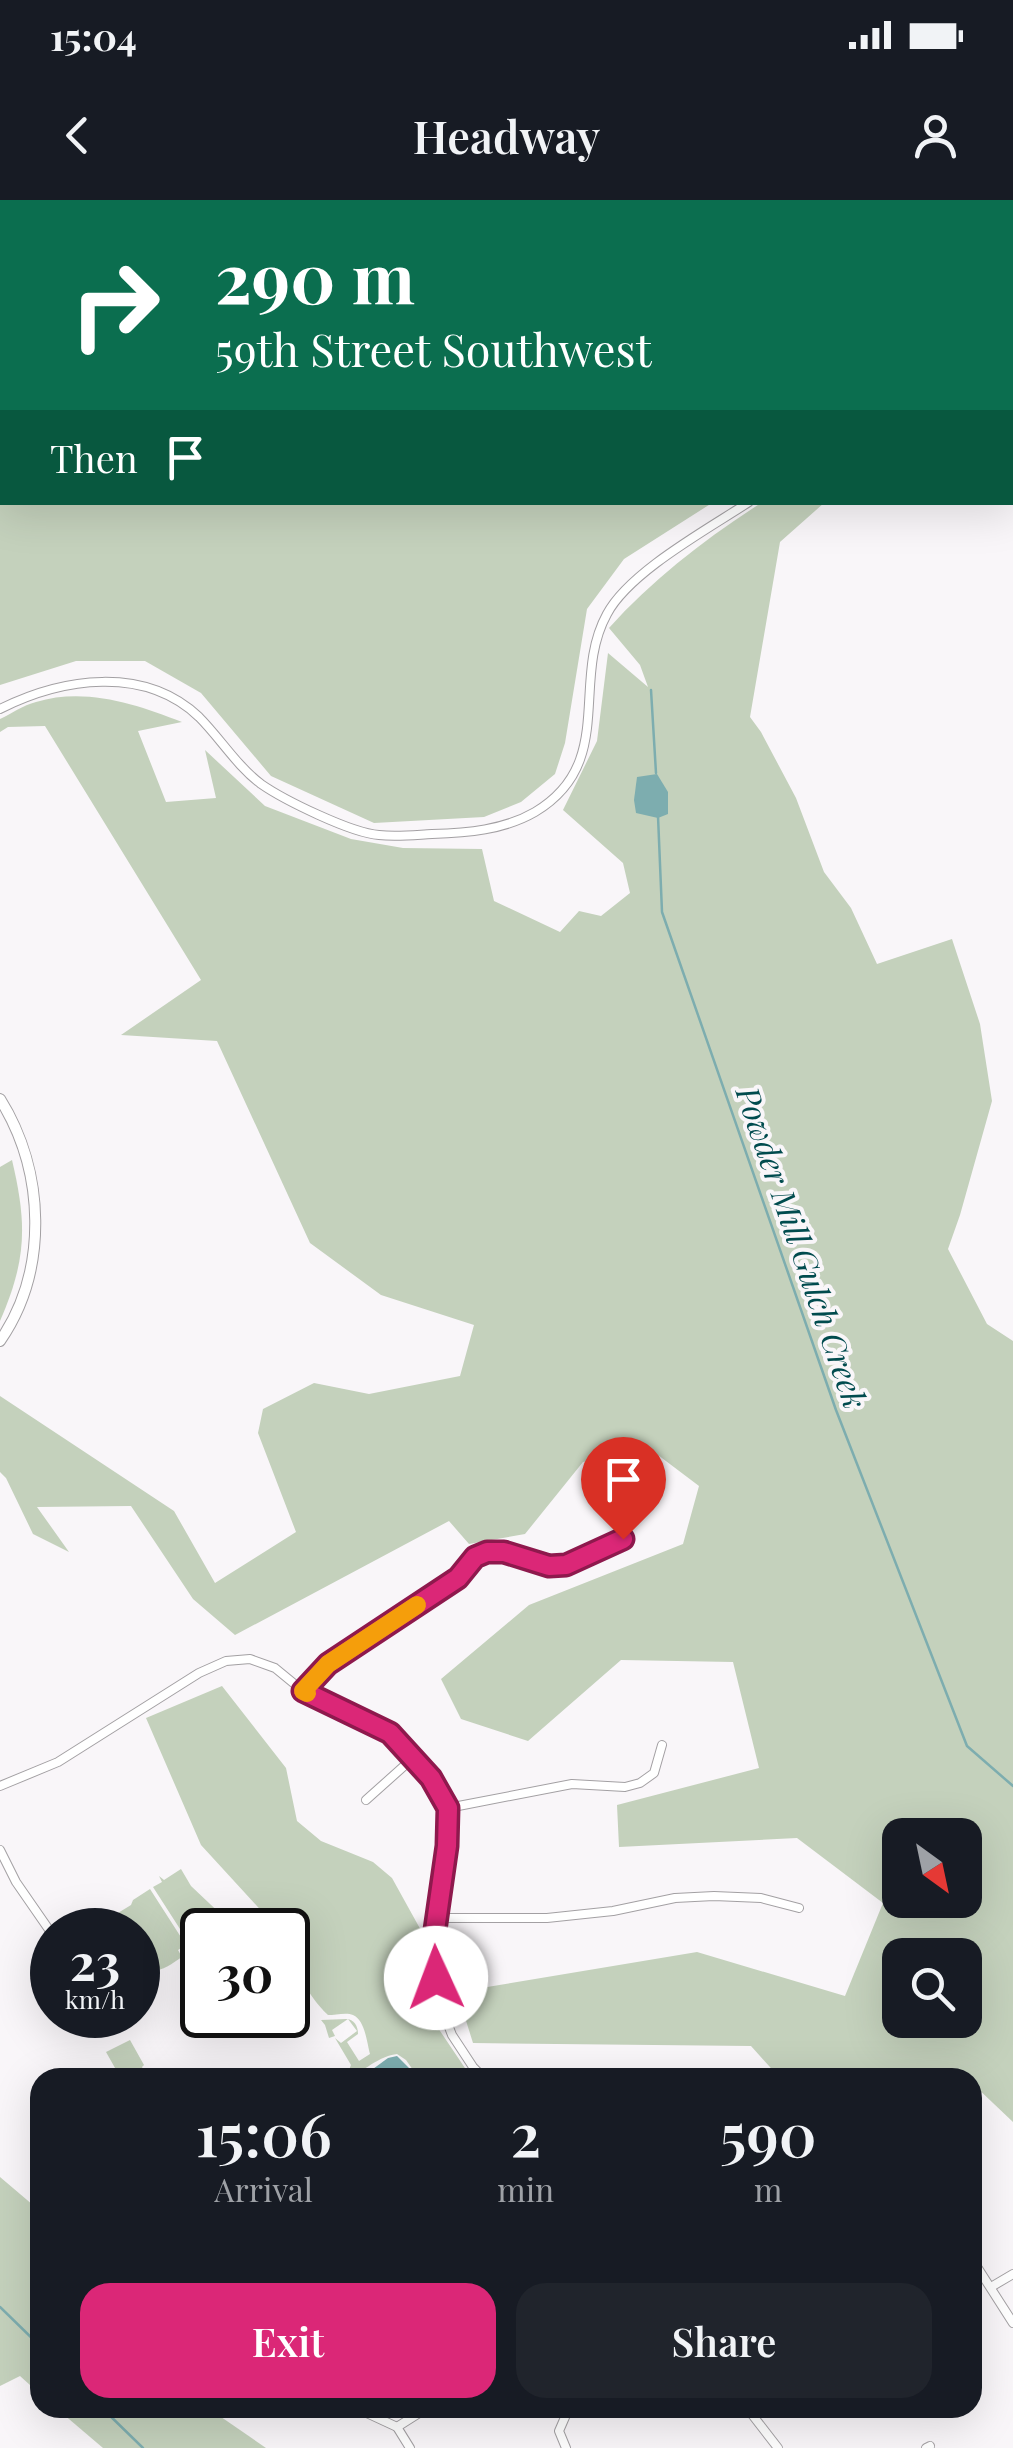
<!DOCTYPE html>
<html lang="en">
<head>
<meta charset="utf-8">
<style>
  body { margin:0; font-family:"Playfair Display",serif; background:#20242c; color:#f1f3f6; height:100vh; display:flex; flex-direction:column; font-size:38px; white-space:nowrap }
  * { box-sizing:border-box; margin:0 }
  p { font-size:32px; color:#9ea1a6 }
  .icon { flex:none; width:55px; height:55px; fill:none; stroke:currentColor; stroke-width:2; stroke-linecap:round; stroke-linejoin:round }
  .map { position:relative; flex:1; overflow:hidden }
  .details { position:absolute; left:30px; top:1868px; width:952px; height:350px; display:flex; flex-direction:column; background:#171b24; border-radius:30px; box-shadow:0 10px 40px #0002 }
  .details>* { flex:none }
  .hud { position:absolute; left:0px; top:0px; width:1015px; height:305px; box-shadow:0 10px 40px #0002; background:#0b6e4f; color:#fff; overflow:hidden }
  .needle { width:65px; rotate:147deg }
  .fabs { position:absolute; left:882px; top:1618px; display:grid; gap:20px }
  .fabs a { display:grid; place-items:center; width:100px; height:100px; border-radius:20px; background:#171b24; box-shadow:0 10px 40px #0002; font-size:50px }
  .speed { position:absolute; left:30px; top:1708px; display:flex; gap:20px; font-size:50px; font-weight:700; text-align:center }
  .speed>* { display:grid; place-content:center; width:130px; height:130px; border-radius:50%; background:#171b24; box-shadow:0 10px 40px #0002; line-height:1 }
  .speed small { font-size:25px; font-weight:400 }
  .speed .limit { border:5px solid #111; border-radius:15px; background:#fff; color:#111 }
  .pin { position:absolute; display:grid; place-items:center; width:85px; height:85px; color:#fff; margin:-102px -42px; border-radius:50% 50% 50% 0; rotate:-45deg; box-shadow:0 0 10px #0007 }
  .pin .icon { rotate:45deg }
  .me { position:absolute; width:110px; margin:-55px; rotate:358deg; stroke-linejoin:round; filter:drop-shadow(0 0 8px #0008) }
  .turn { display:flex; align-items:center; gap:35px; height:210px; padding:0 50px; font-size:45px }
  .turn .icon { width:130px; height:130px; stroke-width:2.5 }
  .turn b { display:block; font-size:70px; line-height:85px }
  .then { display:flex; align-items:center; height:95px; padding:0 50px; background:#0003; gap:20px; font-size:38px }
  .eta { display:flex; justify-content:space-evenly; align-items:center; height:170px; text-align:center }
  .eta b { font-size:60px; font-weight:600; line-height:70px }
  .cta { display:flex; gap:20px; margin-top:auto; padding:20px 50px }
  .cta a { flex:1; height:115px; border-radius:30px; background:#db2777; color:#fff; font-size:40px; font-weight:600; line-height:115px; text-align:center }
  .cta a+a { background:#20242c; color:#f1f3f6 }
  .status { display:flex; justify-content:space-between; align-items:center; height:70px; padding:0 50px; background:#171b24; direction:ltr }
  .status svg { height:28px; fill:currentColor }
  header { display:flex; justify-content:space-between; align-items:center; height:130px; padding:0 50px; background:#171b24; font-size:45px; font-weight:600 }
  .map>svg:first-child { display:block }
  .green { fill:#c4d1bc; fill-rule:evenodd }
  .water { fill:#7dadaf }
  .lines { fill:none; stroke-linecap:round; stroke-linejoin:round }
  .stream { stroke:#7dadaf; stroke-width:2.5 }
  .minor-casing { stroke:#a3a0a3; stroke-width:10 }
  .tertiary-casing { stroke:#a3a0a3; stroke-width:12 }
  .minor { stroke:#fff; stroke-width:8 }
  .tertiary { stroke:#fff; stroke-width:10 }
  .route-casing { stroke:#8e194d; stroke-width:25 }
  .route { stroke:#db2777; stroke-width:18 }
  .slow { stroke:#f59e0b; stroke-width:18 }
  .labels { text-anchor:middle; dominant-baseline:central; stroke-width:8; stroke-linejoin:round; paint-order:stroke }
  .water-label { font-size:32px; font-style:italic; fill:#004b4e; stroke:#f9f6f9 }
</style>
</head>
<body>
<div class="status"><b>15:04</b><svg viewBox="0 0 49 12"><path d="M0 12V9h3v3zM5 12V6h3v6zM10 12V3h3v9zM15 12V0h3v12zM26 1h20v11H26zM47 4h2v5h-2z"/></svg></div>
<header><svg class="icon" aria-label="back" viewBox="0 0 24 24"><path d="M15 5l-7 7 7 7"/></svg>Headway<svg class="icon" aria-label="person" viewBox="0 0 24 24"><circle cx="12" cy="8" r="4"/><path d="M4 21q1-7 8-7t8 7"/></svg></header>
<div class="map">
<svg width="1013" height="2248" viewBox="0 0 1013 2248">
  <rect width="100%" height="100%" fill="#f9f6f9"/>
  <g class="green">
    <polygon points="183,0 453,0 455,2 180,2"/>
    <polygon points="659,0 1013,0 1013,115 1012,2 662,2"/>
    <polygon points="2,99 2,302 712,303 624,359 587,409 565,543 555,574 521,602 484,617 374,623 271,576 201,493 145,461 76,461 0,485 0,100"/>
    <path d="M 761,303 L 824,303 L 780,342 L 750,517 L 761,532 L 796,598 L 824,672 L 851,708 L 877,764 L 952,739 L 980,824 L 992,901 L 960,1015 L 948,1049 L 987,1124 L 1013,1141 L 1013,1922 L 973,1884 L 972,1878 L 779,1877 L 751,1846 L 473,1843 L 457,1792 L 697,1752 L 845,1796 L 883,1703 L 797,1638 L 619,1647 L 617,1605 L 759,1568 L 733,1462 L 621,1460 L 528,1541 L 461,1519 L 441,1479 L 529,1405 L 683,1344 L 699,1286 L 650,1249 L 583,1262 L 525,1334 L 469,1344 L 449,1321 L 235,1435 L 193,1399 L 131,1306 L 37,1307 L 69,1352 L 33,1334 L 6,1278 L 0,1272 L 0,1196 L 174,1311 L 215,1383 L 296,1332 L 258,1233 L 263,1209 L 314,1183 L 369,1194 L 460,1176 L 474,1125 L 381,1095 L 310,1043 L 217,841 L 121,835 L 201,780 L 45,526 L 8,527 L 0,532 L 0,519 C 11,514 23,505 36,502 C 85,487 136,504 182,522 L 138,531 L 166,602 L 216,598 L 205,550 L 265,606 L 351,639 L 403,648 L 482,649 L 494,701 L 560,732 L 579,711 L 601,716 L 630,693 L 623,663 L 563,610 L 597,541 L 608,453 L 648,487 L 640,465 L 609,428 C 653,379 705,339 761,303 ZM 900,1635 L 965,1635 L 965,1700 L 900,1700 ZM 900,1755 L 965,1755 L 965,1820 L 900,1820 Z"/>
    <path d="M 12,960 C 27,1024 27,1059 0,1121 L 0,967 Z"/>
    <path d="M 222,1486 L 286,1568 L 297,1621 L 321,1641 L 373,1662 L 392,1678 L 423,1734 L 434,1822 L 471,1877 L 410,1877 L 413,1870 L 406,1860 L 397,1854 C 374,1857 360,1877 344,1877 L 342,1875 L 349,1870 L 351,1865 L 335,1838 L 341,1843 L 357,1831 L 348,1819 L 332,1830 L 335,1836 L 329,1838 L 325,1825 L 321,1820 L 346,1819 C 354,1819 358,1826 358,1834 L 347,1842 L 359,1861 L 370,1854 C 367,1843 365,1820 353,1815 C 347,1812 335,1815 328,1815 C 306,1794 288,1760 288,1730 L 279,1730 L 201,1645 L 146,1518 Z"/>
    <polygon points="181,1669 191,1686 228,1721 227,1728 225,1730 202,1730 201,1745 197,1738 189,1743 153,1687 162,1682 159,1676 164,1680"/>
    <path d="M 150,1689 L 186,1745 L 178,1750 L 182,1757 C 167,1767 155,1777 138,1766 L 138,1730 L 104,1730 L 100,1724 L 131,1705 L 133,1700 Z"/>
    <polygon points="130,1840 144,1865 142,1867 145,1873 137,1877 127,1877 124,1873 119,1875 106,1852"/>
    <polygon points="0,1977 40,2011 40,2194 20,2176 0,2186"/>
    <polygon points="56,2208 208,2208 266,2248 103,2248"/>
  </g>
  <g class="water">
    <polygon points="657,574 668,592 668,614 658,618 636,613 634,600 637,577"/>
    <polygon points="397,1856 410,1869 405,1877 362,1877 388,1858"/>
  </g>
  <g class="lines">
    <g class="stream">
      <polyline points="651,490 656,573"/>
      <polyline points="658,616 662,712 836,1210 967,1546 1013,1586"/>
      <polyline points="0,2107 40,2146"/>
      <polyline points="102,2208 143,2248"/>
    </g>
    <defs>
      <g id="minor">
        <polyline points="1012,129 1013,129"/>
        <path d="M 0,509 C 62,478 144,465 199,517 C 220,538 237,566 261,584 C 284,600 351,633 379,635 C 396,637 414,635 432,634 C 467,633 504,630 535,612 C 617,563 570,481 607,414 C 629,372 708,329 749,302"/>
        <polyline points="303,1491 327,1464 458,1378 475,1357 487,1352 503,1352 549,1366 566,1365 623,1339"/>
        <polyline points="0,1586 58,1562 199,1473 226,1461 250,1459 275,1468 303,1491 390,1533 431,1578 448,1608 447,1646 432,1751 440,1804 452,1835 473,1867 484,1878"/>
        <polyline points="366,1600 413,1558"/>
        <polyline points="448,1608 572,1584 625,1587 640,1583 654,1573 662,1545"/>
        <polyline points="0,1650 16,1682 52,1734"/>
        <polyline points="436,1718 547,1718 613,1711 675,1698 714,1696 761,1698 799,1708"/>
        <path d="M 105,1815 C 111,1825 122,1825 129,1815"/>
        <polyline points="972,2059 1013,2123"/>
        <polyline points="991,2087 1013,2074"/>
        <polyline points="356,2208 397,2227 410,2248"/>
        <polyline points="747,2208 778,2248"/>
        <polyline points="397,2227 427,2208"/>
        <polyline points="566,2248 559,2231 569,2208"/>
        <polyline points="926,2248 930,2246"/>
      </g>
      <path id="tertiary" d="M 0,899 C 45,971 49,1070 0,1141"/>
    </defs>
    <use href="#minor" class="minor-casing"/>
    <use href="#tertiary" class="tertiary-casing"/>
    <use href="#minor" class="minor"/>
    <use href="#tertiary" class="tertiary"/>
  </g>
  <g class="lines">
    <defs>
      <polyline id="route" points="436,1778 432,1751 447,1646 448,1608 431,1578 390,1533 303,1491 328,1464 458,1378 475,1357 487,1352 504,1352 549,1366 566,1365 623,1339"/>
    </defs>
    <use href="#route" class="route-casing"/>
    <use href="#route" class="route"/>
    <polyline class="slow" points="307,1493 303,1491 328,1464 417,1405"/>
  </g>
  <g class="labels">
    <g class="water-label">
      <text transform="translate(803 1047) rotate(71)">Powder Mill Gulch Creek</text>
    </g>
  </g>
</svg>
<div class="fabs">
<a><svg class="needle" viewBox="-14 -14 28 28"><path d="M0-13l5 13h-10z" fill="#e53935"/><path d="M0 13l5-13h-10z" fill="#9ea1a6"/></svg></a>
<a><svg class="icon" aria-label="search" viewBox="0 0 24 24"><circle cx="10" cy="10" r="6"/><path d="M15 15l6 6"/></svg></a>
</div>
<div class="speed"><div>23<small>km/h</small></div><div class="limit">30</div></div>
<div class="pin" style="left:623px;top:1339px;background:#d93025"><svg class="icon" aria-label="arrive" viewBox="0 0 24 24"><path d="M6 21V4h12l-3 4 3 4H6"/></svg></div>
<svg class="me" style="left:436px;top:1778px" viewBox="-20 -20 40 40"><circle r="19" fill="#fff"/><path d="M0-13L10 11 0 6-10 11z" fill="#db2777"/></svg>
<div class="hud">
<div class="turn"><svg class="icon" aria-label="right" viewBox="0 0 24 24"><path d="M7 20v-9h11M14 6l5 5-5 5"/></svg><div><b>290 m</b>59th Street Southwest</div></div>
<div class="then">Then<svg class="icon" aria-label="arrive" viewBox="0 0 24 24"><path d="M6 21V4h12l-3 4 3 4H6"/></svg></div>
</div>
<section class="details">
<div class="eta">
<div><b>15:06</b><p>Arrival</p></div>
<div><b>2</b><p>min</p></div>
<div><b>590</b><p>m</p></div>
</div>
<div class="cta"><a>Exit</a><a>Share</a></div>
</section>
</div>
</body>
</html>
